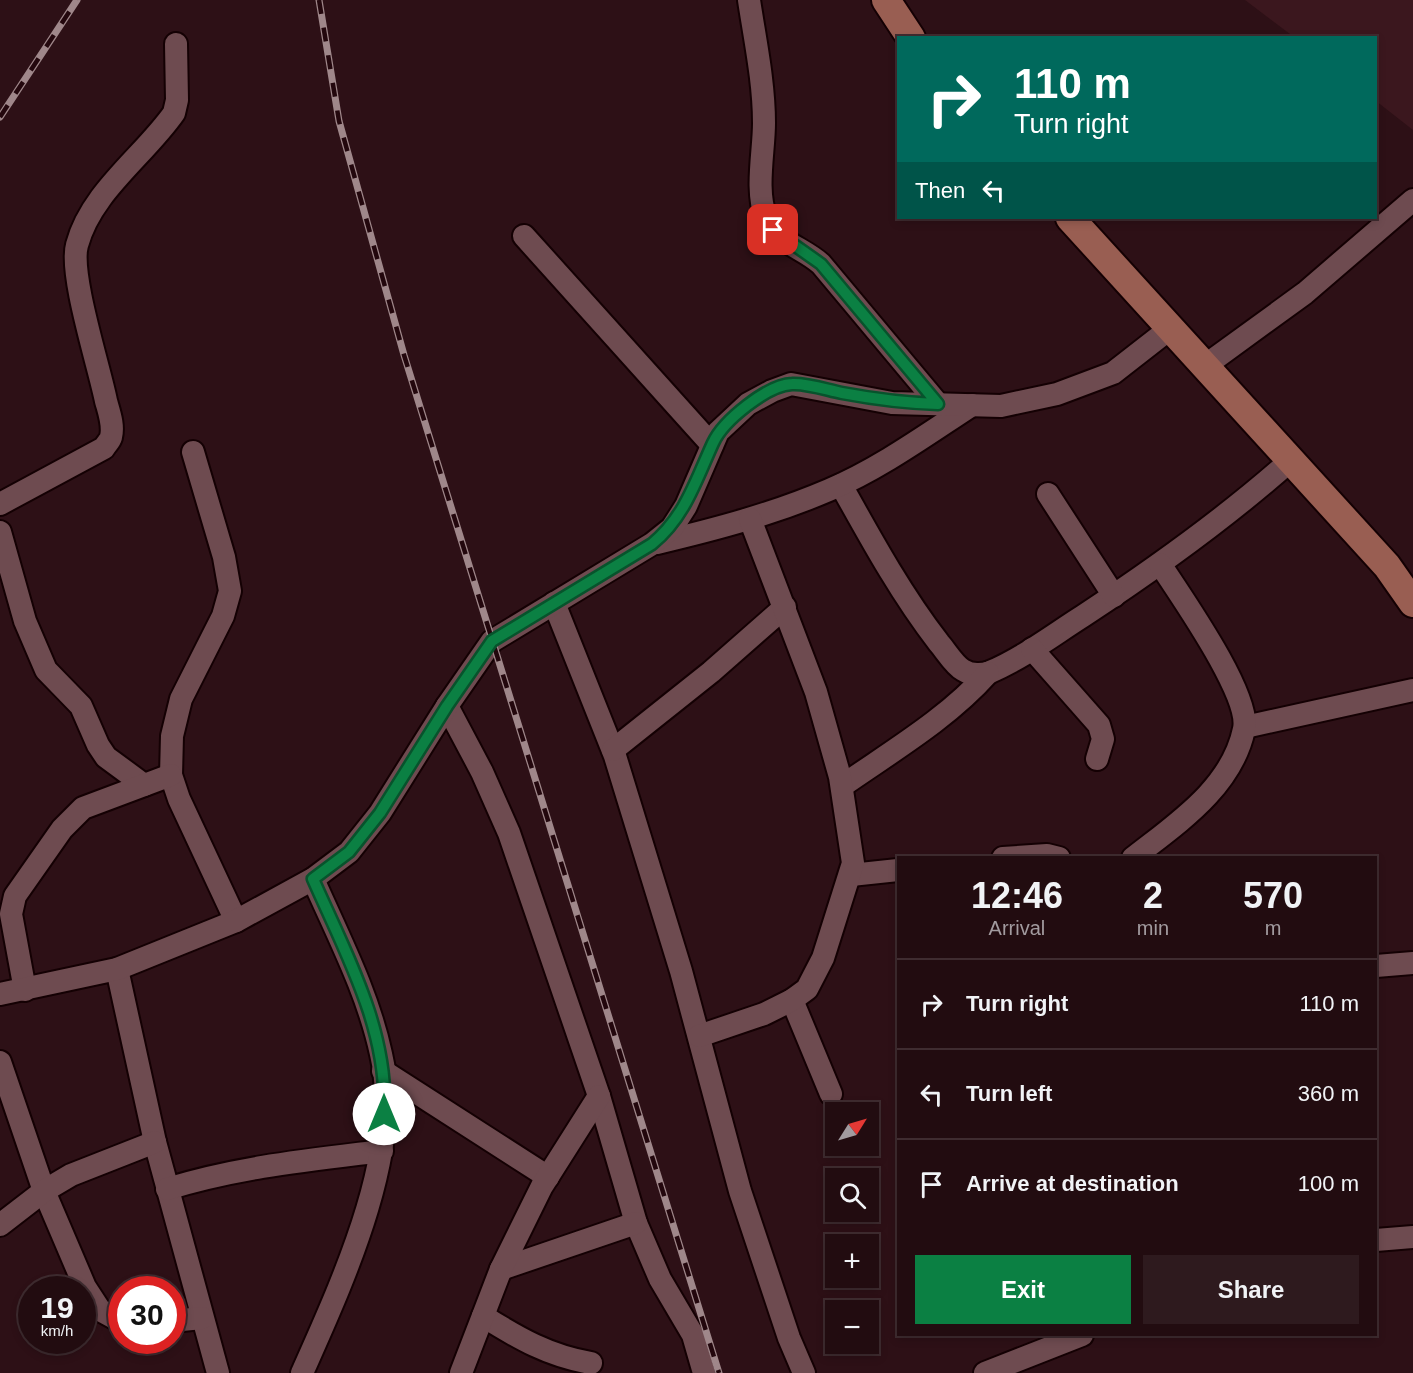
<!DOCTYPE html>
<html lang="en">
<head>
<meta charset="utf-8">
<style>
  body { margin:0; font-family:Arial,sans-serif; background:#2e1a1e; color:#f1f3f6; height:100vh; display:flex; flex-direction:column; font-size:22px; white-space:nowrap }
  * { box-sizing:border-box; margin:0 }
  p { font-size:20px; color:#a29b9f }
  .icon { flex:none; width:33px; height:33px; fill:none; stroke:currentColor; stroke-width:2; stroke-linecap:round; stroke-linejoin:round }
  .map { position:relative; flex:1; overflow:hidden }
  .sheet { position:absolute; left:897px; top:856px; width:480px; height:480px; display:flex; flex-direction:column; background:#220c10; border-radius:0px; box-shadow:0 3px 9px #0003,0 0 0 2px #3f2c30 }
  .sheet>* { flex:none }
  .guide { position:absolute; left:897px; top:36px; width:480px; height:183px; border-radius:0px; box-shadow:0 3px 9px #0003,0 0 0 2px #3f2c30; background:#00695c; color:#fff; overflow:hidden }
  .needle { width:39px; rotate:53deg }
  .fabs { position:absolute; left:825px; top:1102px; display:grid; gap:12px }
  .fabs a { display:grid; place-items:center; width:54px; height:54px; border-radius:0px; background:#220c10; box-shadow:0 3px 9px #0003,0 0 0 2px #3f2c30; font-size:30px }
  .speed { position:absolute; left:18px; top:1276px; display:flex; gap:12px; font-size:30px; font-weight:700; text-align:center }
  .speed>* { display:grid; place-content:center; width:78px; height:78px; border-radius:50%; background:#220c10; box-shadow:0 3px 9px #0003,0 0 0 2px #3f2c30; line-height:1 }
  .speed small { font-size:15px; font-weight:400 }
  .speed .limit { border:9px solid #d22; background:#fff; color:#111 }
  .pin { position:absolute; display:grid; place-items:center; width:51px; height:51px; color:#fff; margin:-26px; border-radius:12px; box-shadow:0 3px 9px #0006 }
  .me { position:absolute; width:66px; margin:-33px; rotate:0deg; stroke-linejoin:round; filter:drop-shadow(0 0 4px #0008) }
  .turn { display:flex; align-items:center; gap:21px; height:126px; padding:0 18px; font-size:27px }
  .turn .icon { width:78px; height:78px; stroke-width:2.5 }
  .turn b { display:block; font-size:42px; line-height:51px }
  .then { display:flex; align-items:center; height:57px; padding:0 18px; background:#0003; gap:12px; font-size:22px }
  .eta { display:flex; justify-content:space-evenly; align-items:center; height:102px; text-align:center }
  .eta b { font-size:36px; font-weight:700; line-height:42px }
  .action { display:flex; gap:12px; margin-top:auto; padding:12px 18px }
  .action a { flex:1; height:69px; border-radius:0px; background:#0b8043; color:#fff; font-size:24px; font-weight:700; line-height:69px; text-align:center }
  .action a+a { background:#2e1a1e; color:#f1f3f6 }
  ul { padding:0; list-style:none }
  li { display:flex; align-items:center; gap:18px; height:90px; padding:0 18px; border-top:2px solid #3f2c30 }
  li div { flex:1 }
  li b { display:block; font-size:22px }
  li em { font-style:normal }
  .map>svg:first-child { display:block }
  .built { fill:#3b171e }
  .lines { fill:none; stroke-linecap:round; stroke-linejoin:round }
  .minor-casing { stroke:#140003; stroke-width:26 }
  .major-casing { stroke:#140003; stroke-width:32 }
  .minor { stroke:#6e4b50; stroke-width:22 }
  .major { stroke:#995e52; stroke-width:28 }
  .rail-casing { stroke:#9f878a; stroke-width:7 }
  .rail { stroke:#23070d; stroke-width:4.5; stroke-dasharray:14; stroke-linecap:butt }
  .route-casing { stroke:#07532c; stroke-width:15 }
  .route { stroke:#0b8043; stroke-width:10 }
</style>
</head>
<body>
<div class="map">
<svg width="1413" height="1373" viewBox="0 0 1413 1373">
  <rect width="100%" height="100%" fill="#2d1016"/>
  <polygon class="built" points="1245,0 1413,0 1413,130 1376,101 1376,38 1294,37"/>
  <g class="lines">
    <defs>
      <g id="minor">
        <path d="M 749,0 C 755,40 764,82 764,123 C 764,152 755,190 766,218 C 775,242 804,248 821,264 L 938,404"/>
        <polyline points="524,236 712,445"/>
        <polyline points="1206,365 1305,293 1413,200"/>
        <polyline points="193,452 224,557 230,591 223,616 181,699 172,736 171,775 179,799 236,921"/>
        <path d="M 841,485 C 871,539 901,594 939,643 C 946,651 954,665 963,670 C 971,675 982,675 990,672 C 1023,658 1053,635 1083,616 C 1156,568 1226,518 1291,460"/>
        <polyline points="1048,494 1114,596"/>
        <path d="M 0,504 L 104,448 C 106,444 110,441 111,437 C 114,425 109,412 106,401 C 99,366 69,274 77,245 C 91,192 144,156 174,113 L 177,100 L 176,44"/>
        <polyline points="0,532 25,621 46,670 81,706 98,745 106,757 144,785"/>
        <path d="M 657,543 C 716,529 773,514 829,490 C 879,469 926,435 972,405"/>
        <polyline points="554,603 615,756 681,971 740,1191 789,1338 804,1373"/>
        <polyline points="1032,649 1099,725 1103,739 1097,759"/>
        <polyline points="447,706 482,772 509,833 599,1096 636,1223 660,1279 693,1335 704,1373"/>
        <polyline points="1245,727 1413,690"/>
        <polyline points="613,750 711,672 785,607"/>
        <path d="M 842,786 C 892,751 947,719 988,673"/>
        <polyline points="1003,858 1047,855 1059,858"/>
        <path d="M 1133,858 C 1176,824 1232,788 1244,729 C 1251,695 1180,595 1160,564"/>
        <polyline points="851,875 898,870"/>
        <polyline points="1376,966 1413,963"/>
        <polyline points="117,969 155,1142 218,1373"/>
        <polyline points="25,990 11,914 15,896 62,829 83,808 171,775"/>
        <polyline points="0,994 117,969 236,921 313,879 349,852 380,813 447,706 492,641 652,544 672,528 686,506 718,432 748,404 772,391 791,384 892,403 1001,406 1057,394 1113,373 1172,327"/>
        <polyline points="792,1000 831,1094"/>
        <polyline points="699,1036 764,1014 792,1000 807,989 823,958 853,863 840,777 816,692 750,519"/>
        <polyline points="0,1062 44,1191 85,1287 100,1310 122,1322"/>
        <polyline points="383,1071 548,1177"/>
        <path d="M 167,1189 C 238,1167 309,1160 382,1151"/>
        <polyline points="0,1225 44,1191 71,1175 155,1142"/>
        <polyline points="1376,1240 1413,1237"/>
        <polyline points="501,1269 636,1223"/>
        <path d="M 483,1316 C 518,1338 549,1356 591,1363"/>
        <polyline points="172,1321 202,1318"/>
        <path d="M 302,1373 C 341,1285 404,1151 381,1054 C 368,993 338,936 313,879"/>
        <polyline points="461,1373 501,1269 542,1186 599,1096"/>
        <polyline points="985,1373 1082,1335"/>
      </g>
      <g id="major">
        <polyline points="886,0 911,38"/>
        <polyline points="1070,218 1387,566 1413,603"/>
      </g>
    </defs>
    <use href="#minor" class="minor-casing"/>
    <use href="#major" class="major-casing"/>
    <use href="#minor" class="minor"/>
    <use href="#major" class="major"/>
    <defs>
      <g id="rail">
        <polyline points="319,0 339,121 404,355 719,1373"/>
        <polyline points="0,117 77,0"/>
      </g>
    </defs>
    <use href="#rail" class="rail-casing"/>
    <use href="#rail" class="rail"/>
  </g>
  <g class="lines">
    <defs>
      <path id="route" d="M 384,1114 C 389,1031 346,954 313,879 L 349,852 L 380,813 L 447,706 L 492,641 L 652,544 C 685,517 696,480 713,443 C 723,421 767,385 792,384 C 807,383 827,390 842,393 C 874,399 905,403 938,404 L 821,264 L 773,230"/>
    </defs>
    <use href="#route" class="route-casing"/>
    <use href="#route" class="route"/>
  </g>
</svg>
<div class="fabs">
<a><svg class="needle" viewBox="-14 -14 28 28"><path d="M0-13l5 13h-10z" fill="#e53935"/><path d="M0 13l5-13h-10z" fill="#a29b9f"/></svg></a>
<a><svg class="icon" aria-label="search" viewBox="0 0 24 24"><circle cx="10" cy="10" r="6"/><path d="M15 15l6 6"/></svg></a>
<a>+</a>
<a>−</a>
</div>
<div class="speed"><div>19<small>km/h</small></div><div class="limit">30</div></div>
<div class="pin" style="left:773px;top:230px;background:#d93025"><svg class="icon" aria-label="arrive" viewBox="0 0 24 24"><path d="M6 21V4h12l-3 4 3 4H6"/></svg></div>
<svg class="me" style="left:384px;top:1114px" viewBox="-20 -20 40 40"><circle r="19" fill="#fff"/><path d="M0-13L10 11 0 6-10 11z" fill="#0b8043"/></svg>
<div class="guide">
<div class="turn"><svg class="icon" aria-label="right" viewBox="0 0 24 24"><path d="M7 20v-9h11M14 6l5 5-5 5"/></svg><div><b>110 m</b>Turn right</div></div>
<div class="then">Then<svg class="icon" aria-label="left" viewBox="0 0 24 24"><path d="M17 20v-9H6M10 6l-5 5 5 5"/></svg></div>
</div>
<section class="sheet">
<div class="eta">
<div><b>12:46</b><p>Arrival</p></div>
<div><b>2</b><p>min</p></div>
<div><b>570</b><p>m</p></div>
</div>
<ul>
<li><svg class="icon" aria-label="right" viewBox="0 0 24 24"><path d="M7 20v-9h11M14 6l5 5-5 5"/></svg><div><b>Turn right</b></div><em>110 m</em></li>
<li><svg class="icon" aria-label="left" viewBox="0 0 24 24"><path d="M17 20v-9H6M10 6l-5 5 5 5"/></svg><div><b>Turn left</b></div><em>360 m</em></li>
<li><svg class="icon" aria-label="arrive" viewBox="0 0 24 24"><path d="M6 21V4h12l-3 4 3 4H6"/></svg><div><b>Arrive at destination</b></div><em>100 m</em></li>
</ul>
<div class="action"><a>Exit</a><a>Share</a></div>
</section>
</div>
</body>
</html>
